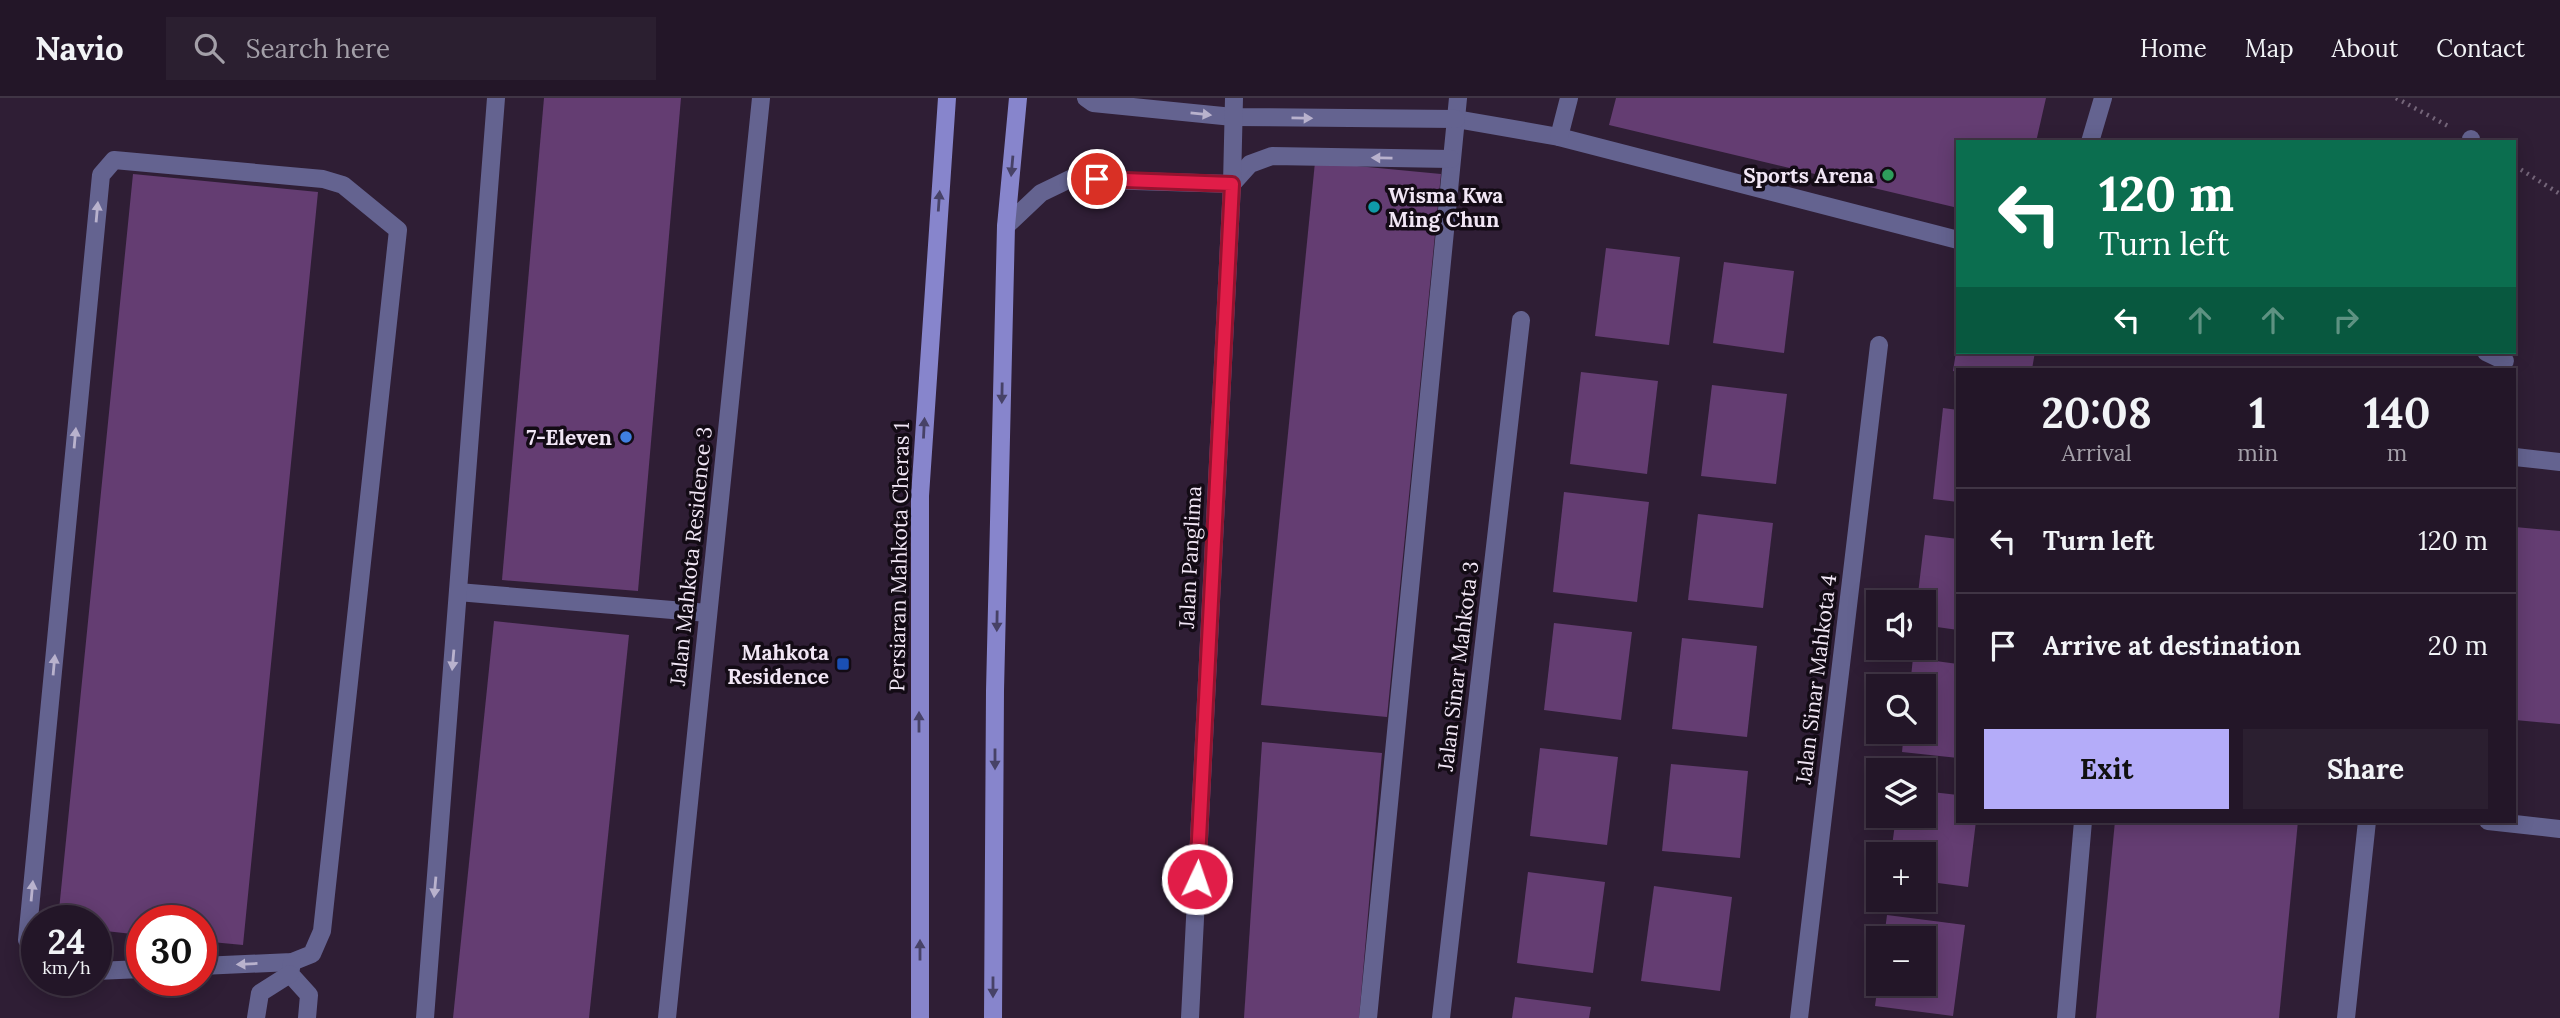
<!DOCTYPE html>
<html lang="en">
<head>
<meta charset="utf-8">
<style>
  body { margin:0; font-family:Lora,serif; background:#2b1f30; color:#f1f3f6; height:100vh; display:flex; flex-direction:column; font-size:26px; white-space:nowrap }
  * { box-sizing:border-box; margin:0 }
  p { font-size:23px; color:#a39fa8 }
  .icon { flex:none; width:38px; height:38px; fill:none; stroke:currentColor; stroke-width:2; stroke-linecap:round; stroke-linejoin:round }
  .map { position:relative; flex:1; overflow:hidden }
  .drawer { position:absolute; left:1956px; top:270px; width:560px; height:455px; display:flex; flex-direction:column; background:#231628; border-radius:0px; box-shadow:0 4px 18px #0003,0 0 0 2px #403545 }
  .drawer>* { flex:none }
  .guide { position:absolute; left:1956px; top:42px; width:560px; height:214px; border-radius:0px; box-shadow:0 4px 18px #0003,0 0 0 2px #403545; background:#0b6e4f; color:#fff; overflow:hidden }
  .controls { position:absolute; left:1866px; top:492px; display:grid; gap:14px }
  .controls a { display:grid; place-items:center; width:70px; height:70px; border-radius:0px; background:#231628; box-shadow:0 4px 18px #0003,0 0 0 2px #403545; font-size:35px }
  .speed { position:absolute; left:21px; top:807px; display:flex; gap:14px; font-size:35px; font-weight:700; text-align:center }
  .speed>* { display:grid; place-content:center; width:91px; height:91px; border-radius:50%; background:#231628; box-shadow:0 4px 18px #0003,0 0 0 2px #403545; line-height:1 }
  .speed small { font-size:18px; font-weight:400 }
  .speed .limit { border:10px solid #d22; background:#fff; color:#111 }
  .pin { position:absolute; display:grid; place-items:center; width:60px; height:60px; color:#fff; margin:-30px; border:4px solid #fff; border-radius:50%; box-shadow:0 2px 7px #0007 }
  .me { position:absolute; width:77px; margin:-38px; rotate:3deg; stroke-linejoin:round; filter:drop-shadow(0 0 5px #0008) }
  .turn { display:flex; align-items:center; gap:24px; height:147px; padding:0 28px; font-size:32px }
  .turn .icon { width:91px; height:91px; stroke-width:2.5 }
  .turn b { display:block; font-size:49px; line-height:60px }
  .lanes { display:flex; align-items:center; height:66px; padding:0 28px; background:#0003; justify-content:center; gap:35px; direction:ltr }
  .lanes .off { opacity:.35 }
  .eta { display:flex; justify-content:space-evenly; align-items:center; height:119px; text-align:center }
  .eta b { font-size:42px; font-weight:700; line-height:49px }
  .cta { display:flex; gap:14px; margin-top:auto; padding:14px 28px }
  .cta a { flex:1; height:80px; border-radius:0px; background:#b4acf9; color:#111; font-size:28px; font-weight:700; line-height:80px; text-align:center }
  .cta a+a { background:#2b1f30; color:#f1f3f6 }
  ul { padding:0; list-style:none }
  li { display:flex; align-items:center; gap:21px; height:105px; padding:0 28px; border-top:2px solid #403545 }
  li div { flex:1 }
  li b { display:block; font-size:26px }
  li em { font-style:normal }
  header { display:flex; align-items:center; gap:42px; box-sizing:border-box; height:98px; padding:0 35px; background:#231628; border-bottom:2px solid #403545 }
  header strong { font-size:33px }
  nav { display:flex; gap:38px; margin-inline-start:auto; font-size:24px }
  .search { width:490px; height:63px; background:#2b1f30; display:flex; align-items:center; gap:18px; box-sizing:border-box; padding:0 24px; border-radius:0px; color:#a39fa8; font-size:26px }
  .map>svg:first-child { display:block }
  .building { fill:#643d72 }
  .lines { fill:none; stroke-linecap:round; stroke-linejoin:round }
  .path { stroke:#746579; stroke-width:4.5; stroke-dasharray:2 5; stroke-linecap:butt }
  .lane { stroke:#646390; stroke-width:18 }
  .street { stroke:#646390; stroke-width:18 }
  .secondary { stroke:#8785cc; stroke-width:18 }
  .oneway { fill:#b9b2cd }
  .oneway2 { fill:#474267 }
  .route-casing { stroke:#92132f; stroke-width:18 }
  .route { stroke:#e11d48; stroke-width:12 }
  .leisure-dot { fill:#2e9e5b; stroke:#130b15; stroke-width:2.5 }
  .culture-dot { fill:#0f9aa8; stroke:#130b15; stroke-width:2.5 }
  .shop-dot { fill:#3f7fe0; stroke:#130b15; stroke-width:2.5 }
  .transit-dot { fill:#1a4fb4; stroke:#130b15; stroke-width:2.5 }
  .labels { text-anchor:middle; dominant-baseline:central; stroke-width:7; stroke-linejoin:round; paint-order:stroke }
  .poi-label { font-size:21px; font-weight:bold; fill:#f1e6f5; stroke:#130b15; text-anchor:end }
  .street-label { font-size:21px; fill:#f1e6f5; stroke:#130b15 }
</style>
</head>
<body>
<header>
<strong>Navio</strong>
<div class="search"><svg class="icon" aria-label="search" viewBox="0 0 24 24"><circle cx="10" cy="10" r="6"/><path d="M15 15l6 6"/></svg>Search here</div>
<nav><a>Home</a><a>Map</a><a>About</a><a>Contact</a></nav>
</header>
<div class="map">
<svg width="2560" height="920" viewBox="0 0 2560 920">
  <rect width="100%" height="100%" fill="#2f1e35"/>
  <g class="building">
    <polygon points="544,0 681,0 638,493 502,482"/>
    <polygon points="1616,0 2046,0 2036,44 1958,44 1958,110 1609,27"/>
    <polygon points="1315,64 1441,76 1387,619 1261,607"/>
    <polygon points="133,76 318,94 243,847 201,843 201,822 142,822 142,837 96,832 96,822 58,822"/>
    <polygon points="1606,150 1680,159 1669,247 1595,238"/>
    <polygon points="1724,164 1794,173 1784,255 1713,245"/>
    <polygon points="1956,254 2035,254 2032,271 1958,271 1958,274 1953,273"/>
    <polygon points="1581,274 1658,283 1647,376 1570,366"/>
    <polygon points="1712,287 1787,296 1776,386 1701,378"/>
    <polygon points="1943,310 1958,312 1958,404 1933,401"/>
    <polygon points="1564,394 1649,404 1637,504 1553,494"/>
    <polygon points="1698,416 1773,425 1763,510 1688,502"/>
    <polygon points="2515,429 2560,433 2560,626 2515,622"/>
    <polygon points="1925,437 1958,441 1958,532 1923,527 1923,504 1917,504"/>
    <polygon points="494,523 629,537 589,920 453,920"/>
    <polygon points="1554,525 1632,534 1621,622 1544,612"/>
    <polygon points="1682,540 1757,548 1747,639 1672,631"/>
    <polygon points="1913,560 1958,566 1958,660 1902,654 1904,634 1923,634 1923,588 1910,588"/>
    <polygon points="1262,644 1382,655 1359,920 1244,920"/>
    <polygon points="1540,650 1618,659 1607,747 1530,738"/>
    <polygon points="1671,666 1748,673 1740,760 1662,753"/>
    <polygon points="1923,693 1958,697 1958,723 1976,723 1968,789 1923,783 1923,756 1891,756 1896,718 1923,718"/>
    <polygon points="2115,723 2298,723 2279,920 2096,920"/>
    <polygon points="1528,774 1605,784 1593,875 1517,865"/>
    <polygon points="1654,788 1732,799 1720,893 1641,883"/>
    <polygon points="1887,817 1965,827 1953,918 1875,908 1878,886 1923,886 1923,840 1884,840"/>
    <polygon points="1515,899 1591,909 1589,920 1512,920"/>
  </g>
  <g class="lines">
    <g class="path">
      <polyline points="2396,0 2448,28"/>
      <polyline points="2515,68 2560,96"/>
    </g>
    <g class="lane">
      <polyline points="1456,21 1559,39 1958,142"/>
      <polyline points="1559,39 1569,0"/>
      <polyline points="2471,41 2471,44"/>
      <polyline points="2090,44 2103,0"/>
      <polyline points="2486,254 2505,263"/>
      <polyline points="2515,359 2560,364"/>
      <polyline points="458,494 708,515"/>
      <polyline points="2488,723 2560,731"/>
      <polyline points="37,859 27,842 101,77 114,62 323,81 343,87 398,132 322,833 312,856 292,864 201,868"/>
      <polyline points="292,864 290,876 309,897 307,920"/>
      <polyline points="96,873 142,871"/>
      <polyline points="256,920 260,895 290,876"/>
      <polyline points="425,920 496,0"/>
      <polyline points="1368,920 1458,0"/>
    </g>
    <g class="street">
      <polyline points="1086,0 1093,5 1233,19 1456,21"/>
      <polyline points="1006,128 1041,95 1070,81 1232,86 1250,66 1272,58 1451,61"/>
      <polyline points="667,920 761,0"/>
      <polyline points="1190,920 1232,86 1234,0"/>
      <polyline points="1441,920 1521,222"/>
      <polyline points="1799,920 1879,247"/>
      <polyline points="2066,920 2083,723"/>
      <polyline points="2346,920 2367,723"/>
    </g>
    <g class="secondary">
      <polyline points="920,920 920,398 947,0"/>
      <polyline points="993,920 995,593 1006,128 1018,0"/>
    </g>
  </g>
  <defs><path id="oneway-solid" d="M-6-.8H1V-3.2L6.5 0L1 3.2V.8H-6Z" transform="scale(1.75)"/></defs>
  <g class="oneway">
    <use href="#oneway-solid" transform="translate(1201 16) rotate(6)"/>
    <use href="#oneway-solid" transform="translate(1302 20) rotate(1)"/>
    <use href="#oneway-solid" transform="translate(1382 60) rotate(-179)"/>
    <use href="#oneway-solid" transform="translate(97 114) rotate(-85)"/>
    <use href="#oneway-solid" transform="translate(75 340) rotate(-85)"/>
    <use href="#oneway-solid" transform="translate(453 562) rotate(95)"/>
    <use href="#oneway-solid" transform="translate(54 567) rotate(-85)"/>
    <use href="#oneway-solid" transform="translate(435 789) rotate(95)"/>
    <use href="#oneway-solid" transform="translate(32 793) rotate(-85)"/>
    <use href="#oneway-solid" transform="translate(247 866) rotate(177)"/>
  </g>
  <g class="oneway2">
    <use href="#oneway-solid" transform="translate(1012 68) rotate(95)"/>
    <use href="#oneway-solid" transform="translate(939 103) rotate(-86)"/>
    <use href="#oneway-solid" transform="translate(1002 295) rotate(91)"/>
    <use href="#oneway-solid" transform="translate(924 330) rotate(-87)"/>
    <use href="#oneway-solid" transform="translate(997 523) rotate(91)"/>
    <use href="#oneway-solid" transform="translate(919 624) rotate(-90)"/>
    <use href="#oneway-solid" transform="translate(995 661) rotate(90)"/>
    <use href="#oneway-solid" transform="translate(920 852) rotate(-90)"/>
    <use href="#oneway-solid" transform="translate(993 889) rotate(90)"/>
  </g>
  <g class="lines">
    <defs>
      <polyline id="route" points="1097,81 1232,86 1197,781"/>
    </defs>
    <use href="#route" class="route-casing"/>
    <use href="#route" class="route"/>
  </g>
  <circle class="leisure-dot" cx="1888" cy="77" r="7"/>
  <circle class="culture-dot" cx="1374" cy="109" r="7"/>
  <circle class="shop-dot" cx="626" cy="339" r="7"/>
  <rect class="transit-dot" x="836" y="559" width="14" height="14" rx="3.5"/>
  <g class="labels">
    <g class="poi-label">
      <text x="1874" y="77">Sports Arena</text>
      <text x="1388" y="97" text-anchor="start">Wisma Kwa<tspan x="1388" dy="24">Ming Chun</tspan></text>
      <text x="612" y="339">7-Eleven</text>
      <text x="829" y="554">Mahkota<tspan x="829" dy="24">Residence</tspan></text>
    </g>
    <g class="street-label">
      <text transform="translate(691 458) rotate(-84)">Jalan Mahkota Residence 3</text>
      <text transform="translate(899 459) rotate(-89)">Persiaran Mahkota Cheras 1</text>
      <text transform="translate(1190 459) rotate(-87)">Jalan Panglima</text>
      <text transform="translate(1458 568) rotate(-83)">Jalan Sinar Mahkota 3</text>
      <text transform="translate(1816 581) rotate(-83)">Jalan Sinar Mahkota 4</text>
    </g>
  </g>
</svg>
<div class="controls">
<a><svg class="icon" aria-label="sound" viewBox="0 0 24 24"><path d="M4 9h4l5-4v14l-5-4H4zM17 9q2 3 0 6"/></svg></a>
<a><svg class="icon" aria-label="search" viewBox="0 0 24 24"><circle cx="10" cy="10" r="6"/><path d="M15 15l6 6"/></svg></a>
<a><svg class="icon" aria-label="layers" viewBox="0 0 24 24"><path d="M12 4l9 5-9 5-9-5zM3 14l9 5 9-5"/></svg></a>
<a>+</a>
<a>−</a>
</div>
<div class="speed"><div>24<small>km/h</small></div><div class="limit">30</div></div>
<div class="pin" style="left:1097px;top:81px;background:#d93025"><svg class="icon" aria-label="arrive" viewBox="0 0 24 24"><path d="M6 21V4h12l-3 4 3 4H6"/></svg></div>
<svg class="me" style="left:1197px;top:781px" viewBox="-20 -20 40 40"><circle r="17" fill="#e11d48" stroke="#fff" stroke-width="3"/><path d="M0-11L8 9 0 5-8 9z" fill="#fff"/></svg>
<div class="guide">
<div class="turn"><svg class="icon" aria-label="left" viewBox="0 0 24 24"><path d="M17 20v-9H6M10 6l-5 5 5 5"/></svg><div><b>120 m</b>Turn left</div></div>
<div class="lanes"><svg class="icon" aria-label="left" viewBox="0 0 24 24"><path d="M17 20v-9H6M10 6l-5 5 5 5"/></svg><svg class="icon off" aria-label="ahead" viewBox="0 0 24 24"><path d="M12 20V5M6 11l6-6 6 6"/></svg><svg class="icon off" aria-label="ahead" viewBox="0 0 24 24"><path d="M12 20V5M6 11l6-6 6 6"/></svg><svg class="icon off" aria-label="right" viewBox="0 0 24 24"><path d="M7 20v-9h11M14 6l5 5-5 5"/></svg></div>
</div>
<section class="drawer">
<div class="eta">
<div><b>20:08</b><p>Arrival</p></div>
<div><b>1</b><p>min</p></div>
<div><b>140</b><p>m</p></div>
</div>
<ul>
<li><svg class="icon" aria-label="left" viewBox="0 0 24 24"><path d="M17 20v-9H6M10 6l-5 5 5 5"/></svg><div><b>Turn left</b></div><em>120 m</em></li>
<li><svg class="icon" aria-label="arrive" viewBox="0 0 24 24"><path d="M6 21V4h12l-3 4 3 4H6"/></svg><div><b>Arrive at destination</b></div><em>20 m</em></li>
</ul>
<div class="cta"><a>Exit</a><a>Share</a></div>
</section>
</div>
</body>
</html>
